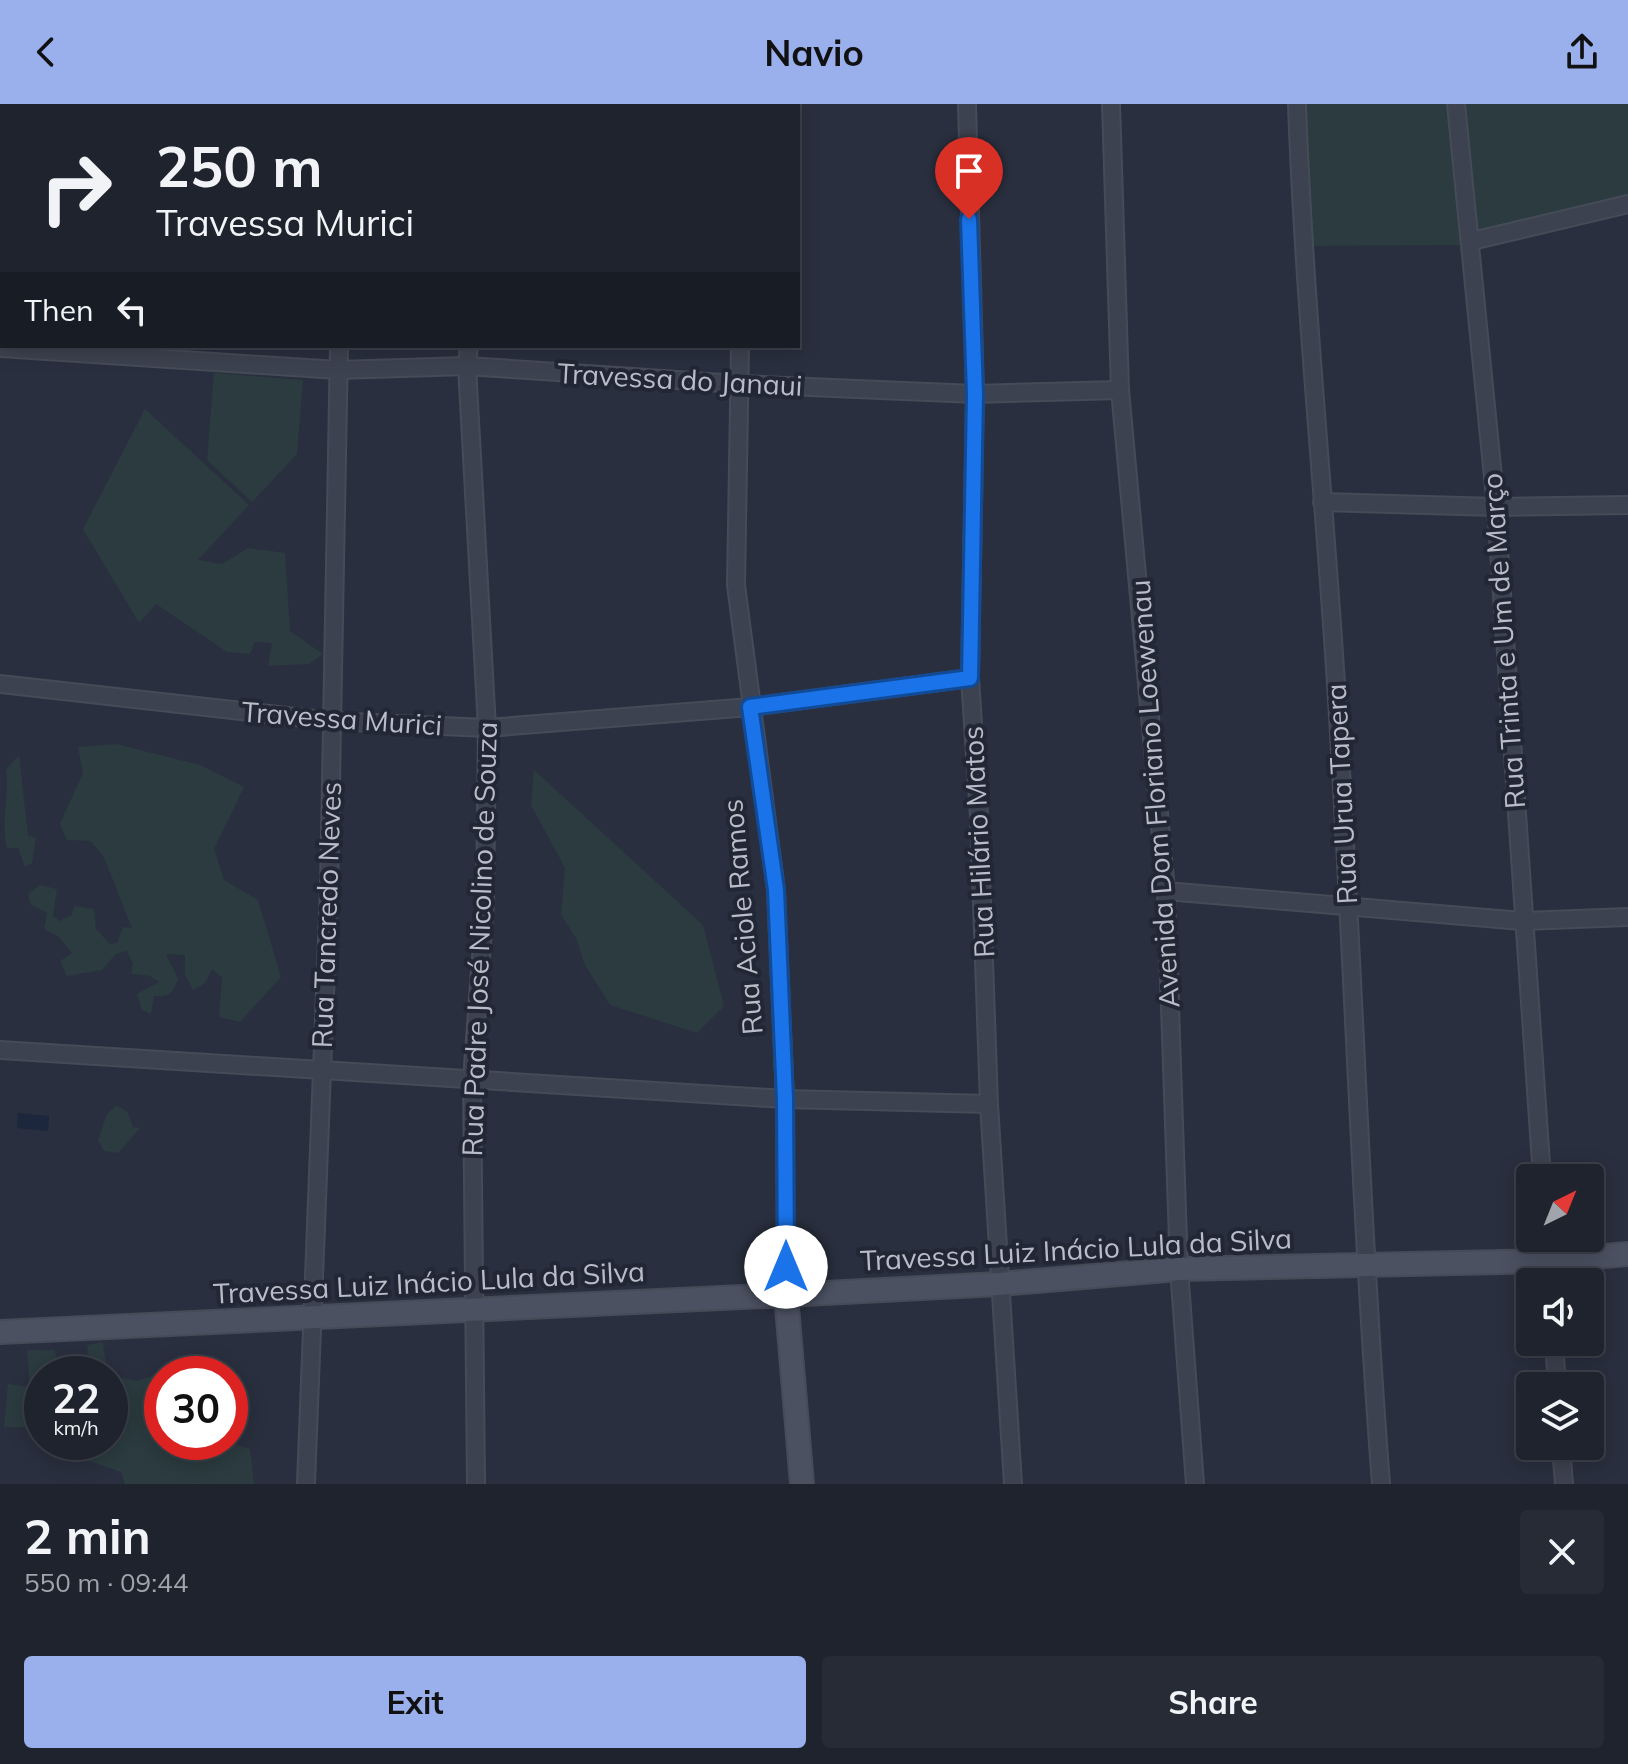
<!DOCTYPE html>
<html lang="en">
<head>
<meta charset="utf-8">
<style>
  body { margin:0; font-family:Mulish,sans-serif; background:#272b36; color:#f1f3f6; height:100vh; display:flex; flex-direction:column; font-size:30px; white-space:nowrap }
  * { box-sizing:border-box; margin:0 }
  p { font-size:26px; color:#a1a4aa }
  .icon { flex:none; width:44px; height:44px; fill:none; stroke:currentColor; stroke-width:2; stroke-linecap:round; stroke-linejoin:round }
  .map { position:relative; height:1380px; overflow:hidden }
  .side { display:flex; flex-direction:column; background:#1f232e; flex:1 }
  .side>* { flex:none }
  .guide { position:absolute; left:0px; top:0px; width:800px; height:244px; box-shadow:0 4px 20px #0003,0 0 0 2px #3c404a; background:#1f232e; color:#f1f3f6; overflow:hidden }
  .needle { width:52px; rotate:43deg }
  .controls { position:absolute; left:1516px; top:1060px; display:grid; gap:16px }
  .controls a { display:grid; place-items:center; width:88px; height:88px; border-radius:8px; background:#1f232e; box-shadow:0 4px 20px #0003,0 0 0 2px #3c404a; font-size:40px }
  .speed { position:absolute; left:24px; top:1252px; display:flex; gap:16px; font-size:40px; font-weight:700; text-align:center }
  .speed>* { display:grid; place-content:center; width:104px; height:104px; border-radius:50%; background:#1f232e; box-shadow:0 4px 20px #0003,0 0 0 2px #3c404a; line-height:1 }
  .speed small { font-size:20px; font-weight:400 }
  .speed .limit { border:12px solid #d22; background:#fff; color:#111 }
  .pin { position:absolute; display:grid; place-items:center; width:68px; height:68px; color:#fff; margin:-82px -34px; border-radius:50% 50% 50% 0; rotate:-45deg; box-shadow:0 0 8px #0007 }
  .pin .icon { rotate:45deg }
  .me { position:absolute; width:88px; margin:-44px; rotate:0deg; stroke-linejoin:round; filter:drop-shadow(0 0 6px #0008) }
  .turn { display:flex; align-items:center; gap:28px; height:168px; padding:0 24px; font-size:36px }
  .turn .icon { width:104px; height:104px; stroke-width:2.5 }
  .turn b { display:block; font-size:56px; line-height:68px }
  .then { display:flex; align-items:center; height:76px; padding:0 24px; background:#0003; gap:16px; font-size:30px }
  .round { display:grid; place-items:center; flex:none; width:84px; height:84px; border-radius:8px; background:#272b36 }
  .head { display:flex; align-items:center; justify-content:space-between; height:136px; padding:0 24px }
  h1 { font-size:48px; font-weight:700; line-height:60px }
  .action { display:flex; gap:16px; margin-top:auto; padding:16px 24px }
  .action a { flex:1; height:92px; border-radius:8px; background:#9ab0ed; color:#111; font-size:32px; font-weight:700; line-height:92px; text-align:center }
  .action a+a { background:#272b36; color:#f1f3f6 }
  header { display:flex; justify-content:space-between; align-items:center; height:104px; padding:0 24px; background:#9ab0ed; color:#111; font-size:36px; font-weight:700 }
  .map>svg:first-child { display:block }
  .green { fill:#2b3b3f }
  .water { fill:#1c263c }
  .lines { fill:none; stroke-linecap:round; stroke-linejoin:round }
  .street-casing { stroke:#464b58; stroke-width:20 }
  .secondary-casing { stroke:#464b58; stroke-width:26 }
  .street { stroke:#3c424f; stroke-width:16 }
  .secondary { stroke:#4b5161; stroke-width:22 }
  .route-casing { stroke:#114b97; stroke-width:20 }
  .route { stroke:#1a73e8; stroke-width:14 }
  .labels { text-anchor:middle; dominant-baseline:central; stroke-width:8; stroke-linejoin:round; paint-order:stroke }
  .street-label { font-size:28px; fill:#b9bdc9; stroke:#212734 }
</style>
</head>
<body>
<header><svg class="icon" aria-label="back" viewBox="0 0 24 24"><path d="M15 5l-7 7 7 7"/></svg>Navio<svg class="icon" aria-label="share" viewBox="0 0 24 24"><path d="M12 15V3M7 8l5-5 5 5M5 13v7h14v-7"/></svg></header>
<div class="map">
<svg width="1628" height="1380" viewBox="0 0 1628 1380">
  <rect width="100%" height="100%" fill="#292f3e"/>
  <g class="green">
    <polygon points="1302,0 1628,0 1628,102 1467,141 1307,142"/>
    <polygon points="214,269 303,276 297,350 252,398 207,356"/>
    <polygon points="145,305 249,401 198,456 222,460 248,444 285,449 290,527 323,550 309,560 268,562 272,539 255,538 250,550 227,548 156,500 139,519 83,425"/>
    <path d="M 116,640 L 200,661 L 244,683 L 214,745 L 224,776 L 258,796 L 281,873 L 240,918 L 219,913 L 222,874 L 212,865 L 205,879 L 193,886 L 185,871 L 185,851 L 166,850 L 178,875 C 172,890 170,893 154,892 L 151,910 L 142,906 L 137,890 L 159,878 L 150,872 L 131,870 L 133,860 L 127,847 L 116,850 L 102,866 L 67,872 L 60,857 L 72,849 L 59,833 L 44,825 L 47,809 L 30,800 L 28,790 L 40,781 L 57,785 L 53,812 L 60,817 L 72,811 L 74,802 L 94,805 L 96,825 L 110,840 L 117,839 L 123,823 L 132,824 L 103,751 L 90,737 L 67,736 L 60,720 L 83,669 L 78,643 Z"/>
    <path d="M 19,651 L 28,732 L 36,733 L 32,759 L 25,763 L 18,744 L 7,744 C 0,718 10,692 6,666 Z"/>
    <polygon points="534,666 703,821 724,902 697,929 610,901 585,861 576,834 561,811 565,764 531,701"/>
    <polygon points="117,1001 128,1009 133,1023 140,1024 118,1049 104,1047 98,1036 107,1010"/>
    <polygon points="103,1238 107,1270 91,1270 87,1241"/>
    <polygon points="27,1246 55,1246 59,1270 42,1270 42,1323 4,1323 8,1280 30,1283"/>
    <polygon points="168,1267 172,1270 162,1270 162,1338 224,1338 250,1345 254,1380 125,1380 121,1368 59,1347 60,1338 110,1338 110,1271 136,1277"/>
  </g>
  <polygon class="water" points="18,1009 49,1012 48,1027 17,1024"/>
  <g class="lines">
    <defs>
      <g id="street">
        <polyline points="649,0 657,2"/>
        <polyline points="967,0 975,290 970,574 979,712 989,1000 1013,1380"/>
        <polyline points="1111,0 1120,286 1166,787 1179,1165 1195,1380"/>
        <path d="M 1297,0 C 1304,199 1325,397 1337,596 C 1353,857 1361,1119 1381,1380"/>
        <polyline points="1456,0 1496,403 1542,1074"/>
        <polyline points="177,2 177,0"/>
        <polyline points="349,2 349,0"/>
        <polyline points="493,2 493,0"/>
        <polyline points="758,2 759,0"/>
        <polyline points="1472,137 1628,100"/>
        <polyline points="469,242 467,262 487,624 485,798 472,976 476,1380"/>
        <polyline points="740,242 736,481 776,786 785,995 786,1191"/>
        <polyline points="0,244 338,266 467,262 738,280 975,290 1120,286"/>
        <polyline points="1322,398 1496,403 1628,401"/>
        <polyline points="0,580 331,617 487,624 750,603 970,574"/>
        <polyline points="1166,787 1522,817 1628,813"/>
        <polyline points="0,946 785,995 989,1000"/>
        <polyline points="1546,1134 1549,1178"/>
        <polyline points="1554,1238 1557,1282"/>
        <polyline points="1561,1342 1564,1380"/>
        <polyline points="306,1380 329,786 339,242"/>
      </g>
      <g id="secondary">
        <polyline points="786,1191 802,1380"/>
        <polyline points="0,1228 786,1191 999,1180 1179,1165 1548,1157 1628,1150"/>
      </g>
    </defs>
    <use href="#street" class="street-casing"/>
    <use href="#secondary" class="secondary-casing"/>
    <use href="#street" class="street"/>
    <use href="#secondary" class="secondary"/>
  </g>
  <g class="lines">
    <defs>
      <polyline id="route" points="786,1163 785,995 776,786 750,603 970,574 975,290 969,115"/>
    </defs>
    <use href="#route" class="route-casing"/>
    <use href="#route" class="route"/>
  </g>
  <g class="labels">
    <g class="street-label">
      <text transform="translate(680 275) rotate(3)">Travessa do Janaui</text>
      <text transform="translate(1503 537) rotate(-94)">Rua Trinta e Um de Março</text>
      <text transform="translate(342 614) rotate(4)">Travessa Murici</text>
      <text transform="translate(1154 690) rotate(-94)">Avenida Dom Floriano Loewenau</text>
      <text transform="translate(1341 690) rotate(-93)">Rua Urua Tapera</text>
      <text transform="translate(978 738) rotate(-93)">Rua Hilário Matos</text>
      <text transform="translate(326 811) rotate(-88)">Rua Tancredo Neves</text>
      <text transform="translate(742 813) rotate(-95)">Rua Aciole Ramos</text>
      <text transform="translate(479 835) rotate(-88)">Rua Padre José Nicolino de Souza</text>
      <text transform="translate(1076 1145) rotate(-3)">Travessa Luiz Inácio Lula da Silva</text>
      <text transform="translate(429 1178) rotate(-3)">Travessa Luiz Inácio Lula da Silva</text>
    </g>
  </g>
</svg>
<div class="controls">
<a><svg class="needle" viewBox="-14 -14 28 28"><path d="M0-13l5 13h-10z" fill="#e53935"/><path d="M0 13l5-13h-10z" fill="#a1a4aa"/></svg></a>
<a><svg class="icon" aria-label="sound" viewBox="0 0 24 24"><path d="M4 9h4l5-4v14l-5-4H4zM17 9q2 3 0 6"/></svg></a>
<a><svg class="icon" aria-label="layers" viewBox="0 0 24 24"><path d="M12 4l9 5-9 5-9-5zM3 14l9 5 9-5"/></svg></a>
</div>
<div class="speed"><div>22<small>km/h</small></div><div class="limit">30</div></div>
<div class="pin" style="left:969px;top:115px;background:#d93025"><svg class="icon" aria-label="arrive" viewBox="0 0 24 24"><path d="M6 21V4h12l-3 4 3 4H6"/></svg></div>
<svg class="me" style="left:786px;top:1163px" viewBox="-20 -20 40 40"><circle r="19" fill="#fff"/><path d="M0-13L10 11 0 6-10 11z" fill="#1a73e8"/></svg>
<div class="guide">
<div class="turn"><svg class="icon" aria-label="right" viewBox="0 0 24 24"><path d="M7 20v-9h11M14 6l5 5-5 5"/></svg><div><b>250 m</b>Travessa Murici</div></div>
<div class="then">Then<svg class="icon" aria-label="left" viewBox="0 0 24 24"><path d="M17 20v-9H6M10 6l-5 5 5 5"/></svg></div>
</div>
</div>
<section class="side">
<div class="head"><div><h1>2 min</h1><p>550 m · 09:44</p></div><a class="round"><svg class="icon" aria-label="close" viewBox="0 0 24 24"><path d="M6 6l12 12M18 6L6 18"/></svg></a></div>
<div class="action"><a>Exit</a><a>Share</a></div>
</section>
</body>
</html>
